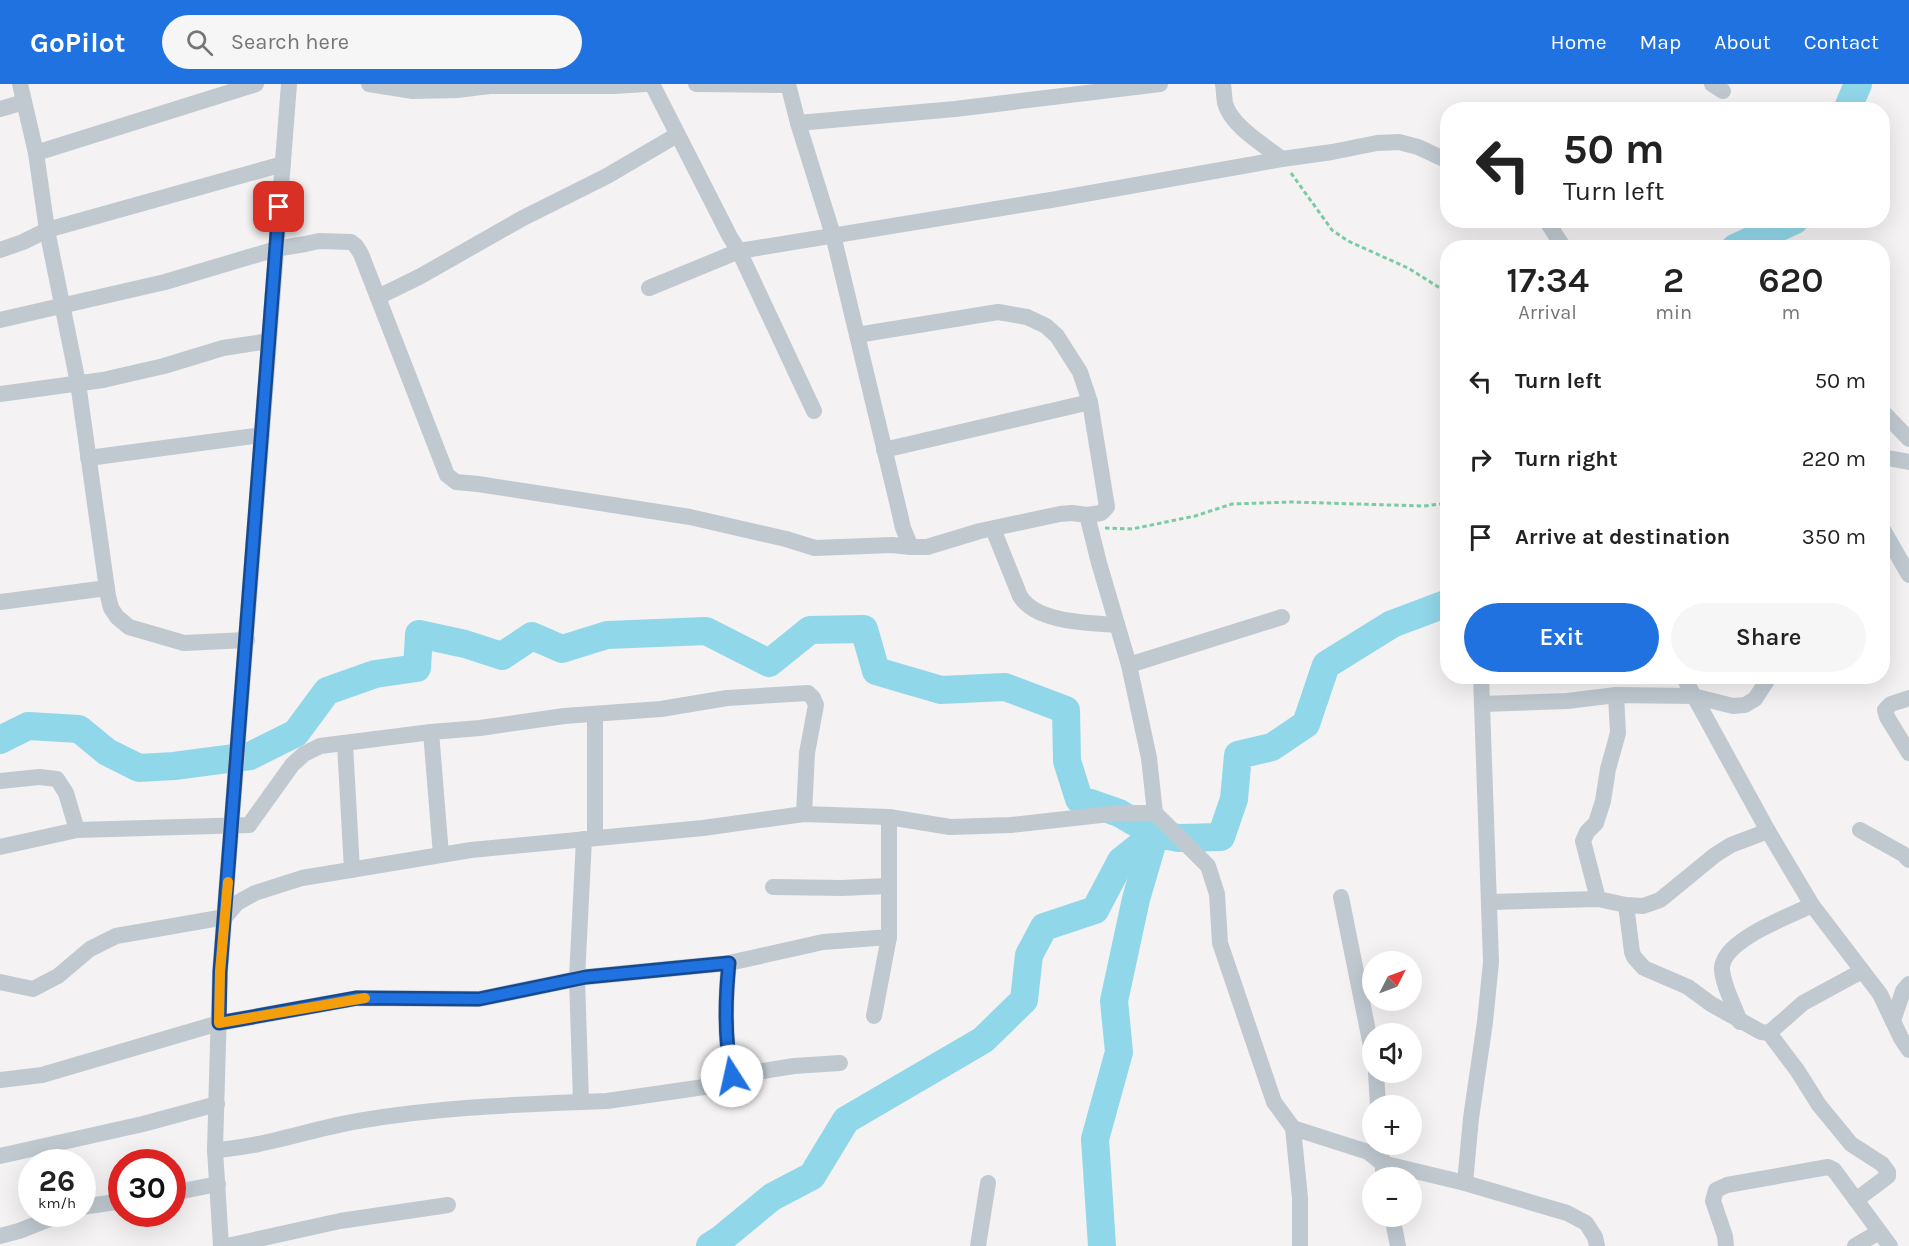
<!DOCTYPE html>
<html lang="en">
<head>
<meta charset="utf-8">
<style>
  body { margin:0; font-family:Karla,sans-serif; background:#f6f6f6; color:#222; height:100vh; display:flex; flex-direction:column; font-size:22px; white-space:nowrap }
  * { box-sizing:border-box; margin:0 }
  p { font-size:20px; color:#767676 }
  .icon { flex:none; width:33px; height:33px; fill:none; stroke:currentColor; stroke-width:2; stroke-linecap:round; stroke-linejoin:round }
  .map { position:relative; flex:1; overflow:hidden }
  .panel { position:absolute; left:1440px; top:156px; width:450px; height:444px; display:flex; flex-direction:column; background:#fff; border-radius:24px; box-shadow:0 6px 24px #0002 }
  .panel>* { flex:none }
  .hud { position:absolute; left:1440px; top:18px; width:450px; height:126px; border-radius:24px; box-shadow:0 6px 24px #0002; background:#fff; color:#222; overflow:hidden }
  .needle { width:39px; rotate:48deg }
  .buttons { position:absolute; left:1362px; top:867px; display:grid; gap:12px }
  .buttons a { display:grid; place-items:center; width:60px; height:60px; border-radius:50%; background:#fff; box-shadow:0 6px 24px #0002; font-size:30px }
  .speed { position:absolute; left:18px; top:1065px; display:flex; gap:12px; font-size:30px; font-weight:700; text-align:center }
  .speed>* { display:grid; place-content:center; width:78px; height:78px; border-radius:50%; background:#fff; box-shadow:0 6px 24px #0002; line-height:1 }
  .speed small { font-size:15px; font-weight:400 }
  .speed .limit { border:9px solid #d22; background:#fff; color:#111 }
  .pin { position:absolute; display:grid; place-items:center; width:51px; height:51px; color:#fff; margin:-26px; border-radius:12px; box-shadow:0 3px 9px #0006 }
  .me { position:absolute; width:66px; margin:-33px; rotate:350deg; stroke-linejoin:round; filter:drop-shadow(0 0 4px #0008) }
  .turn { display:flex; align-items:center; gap:21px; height:126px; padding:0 24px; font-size:27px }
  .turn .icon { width:78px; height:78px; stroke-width:2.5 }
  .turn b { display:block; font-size:42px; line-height:51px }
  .eta { display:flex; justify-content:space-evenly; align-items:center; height:102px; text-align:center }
  .eta b { font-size:36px; font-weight:600; line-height:42px }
  .button { display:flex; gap:12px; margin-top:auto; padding:12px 24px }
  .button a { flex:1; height:69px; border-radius:36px; background:#2072e0; color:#fff; font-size:24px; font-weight:600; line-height:69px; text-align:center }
  .button a+a { background:#f6f6f6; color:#222 }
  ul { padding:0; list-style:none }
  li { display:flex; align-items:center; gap:18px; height:78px; padding:0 24px }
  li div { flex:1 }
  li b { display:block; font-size:22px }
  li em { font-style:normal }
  header { display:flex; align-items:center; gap:36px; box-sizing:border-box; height:84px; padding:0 30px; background:#2072e0; color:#fff }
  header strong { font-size:28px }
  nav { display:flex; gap:33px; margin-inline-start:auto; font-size:21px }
  .search { width:420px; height:54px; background:#f6f6f6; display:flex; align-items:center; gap:15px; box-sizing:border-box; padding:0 21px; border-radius:33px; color:#767676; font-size:22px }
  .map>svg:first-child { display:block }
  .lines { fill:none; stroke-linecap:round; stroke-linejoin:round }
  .river { stroke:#91d7ea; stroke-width:28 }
  .path { stroke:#7bcca5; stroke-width:3; stroke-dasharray:4.5 3; stroke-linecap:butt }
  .minor { stroke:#c0c9d0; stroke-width:16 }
  .route-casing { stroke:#154a92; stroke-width:15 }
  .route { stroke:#2072e0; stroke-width:10 }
  .slow { stroke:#f59e0b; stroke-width:10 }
</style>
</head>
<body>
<header>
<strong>GoPilot</strong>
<div class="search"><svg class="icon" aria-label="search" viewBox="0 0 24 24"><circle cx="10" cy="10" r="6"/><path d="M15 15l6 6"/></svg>Search here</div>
<nav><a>Home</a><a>Map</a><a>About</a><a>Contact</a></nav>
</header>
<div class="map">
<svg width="1909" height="1162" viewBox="0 0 1909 1162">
  <rect width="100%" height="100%" fill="#f4f2f2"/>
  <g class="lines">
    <g class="river">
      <polyline points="1847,26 1858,0"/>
      <polyline points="1735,164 1795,136"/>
      <polyline points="0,656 28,642 79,645 107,668 139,684 174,682 250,672 296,649 327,607 375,590 417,584 419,550 465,560 502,572 532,552 562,565 607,551 706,547 769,579 810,546 864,545 876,587 941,606 1005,603 1066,626 1067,677 1079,715 1119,729 1155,750 1179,754 1221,753 1234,715 1238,671 1272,663 1306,640 1326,581 1392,540 1448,519"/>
      <polyline points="710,1162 721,1155 772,1113 812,1092 846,1036 983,956 1024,916 1029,871 1044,843 1095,826 1121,777 1155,750"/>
      <polyline points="1102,1162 1095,1055 1119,968 1114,917 1136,815 1155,750"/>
    </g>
    <g class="path">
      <polyline points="1291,89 1332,146 1348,157 1408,184 1448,209"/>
      <polyline points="1105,444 1132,445 1195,432 1232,420 1291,418 1424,422 1448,419"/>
    </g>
    <g class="minor">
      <polyline points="20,0 36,69 47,146 78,299 108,512 111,524 117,533 129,543 184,559 247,556"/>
      <polyline points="369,0 413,7 457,6 490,2 615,2 645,0"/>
      <polyline points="652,0 730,153 739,167 1051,116 1282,75 1332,68 1377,59 1399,58 1418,63 1448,77"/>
      <polyline points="696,0 788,1"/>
      <polyline points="788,0 798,39 833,151 898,422 903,444 911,463 927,463 980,447 1060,430 1072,429 1087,431 1099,479 1129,581 1149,674 1155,729 1208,782 1217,810 1220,859 1274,1018 1293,1044 1300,1114 1300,1162"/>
      <path d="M 1223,0 C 1224,6 1224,13 1225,19 C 1231,42 1264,61 1282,75"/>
      <polyline points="1712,0 1723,7"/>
      <polyline points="0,25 24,18"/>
      <polyline points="798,39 955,25 1160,0"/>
      <polyline points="36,69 256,0"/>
      <polyline points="1546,136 1564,164"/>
      <polyline points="0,166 23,158 47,146 283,80"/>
      <polyline points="649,204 739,167 814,327"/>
      <polyline points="378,213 419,193 523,134 607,92 677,51"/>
      <polyline points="0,236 165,198 276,165 305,160 319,157 351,158 356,162 361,170 447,391 456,398 478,400 690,433 786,455 815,464 892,461 911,463"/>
      <polyline points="857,251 998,228 1027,233 1046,242 1057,252 1080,288 1090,318 1107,423 1101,429 1087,431"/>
      <polyline points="0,310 103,296 164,282 223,264 269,257"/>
      <polyline points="1882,327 1909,355"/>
      <polyline points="884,366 1090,318"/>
      <polyline points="1882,373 1909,378"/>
      <polyline points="88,374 262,351"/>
      <polyline points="1882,444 1909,491"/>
      <path d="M 993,445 L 1020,512 C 1036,539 1090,539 1117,541"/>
      <polyline points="0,518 107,504"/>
      <polyline points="1129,581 1282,533"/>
      <polyline points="1683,592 1768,747 1812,821 1880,910 1901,954 1909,966"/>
      <polyline points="1909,614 1891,620 1885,626 1887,633 1909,669"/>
      <polyline points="1482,620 1567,617 1616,611 1693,612 1733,622 1745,621 1755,615 1770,592"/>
      <polyline points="595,630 595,754"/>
      <polyline points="431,648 441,771"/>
      <polyline points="345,660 352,786"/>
      <polyline points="0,697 39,693 57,695 66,709 77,746"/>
      <polyline points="1860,746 1903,770 1909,776"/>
      <path d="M 584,755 L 577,894 L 581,1018 L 607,1017 L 704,1003 L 732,992 C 724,954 725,917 729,879"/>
      <polyline points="0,763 77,746 249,741 292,681 304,670 320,662 431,648 480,644 564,632 661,625 727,614 808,609 813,614 816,621 807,669 804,730"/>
      <polyline points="773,803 841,804 888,802"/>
      <polyline points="1341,813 1372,967"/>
      <polyline points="1598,815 1583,757 1587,748 1596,739 1603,717 1608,685 1618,649 1616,611"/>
      <polyline points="1490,818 1598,815 1626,821 1643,822 1660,816 1715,771 1731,761 1768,747"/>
      <polyline points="1626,821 1632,868 1634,873 1644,884 1688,903 1711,920 1761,948 1769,949 1803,919 1862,887"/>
      <polyline points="0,898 33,905 58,892 90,865 116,852 225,833 237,819 255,809 302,794 471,766 703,744 804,730 889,733 950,743 1011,741 1119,729 1155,729"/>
      <polyline points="874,932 889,853"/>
      <polyline points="1893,937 1903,907 1909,900"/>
      <path d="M 1740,938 C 1735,923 1722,900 1722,884 C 1723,856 1790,832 1812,821"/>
      <polyline points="1769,949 1797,986 1819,1021 1851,1060 1882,1080 1888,1088 1888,1092 1856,1116"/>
      <polyline points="1376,988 1378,1022"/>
      <polyline points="732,992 794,982 840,979"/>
      <polyline points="0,996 42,991 219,939 357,914 479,915 586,893 729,879 823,858 889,853 889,733"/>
      <polyline points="1293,1044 1368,1068 1382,1079 1465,1099 1567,1129 1586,1139 1595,1153 1597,1162"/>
      <polyline points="1380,1060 1384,1094"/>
      <path d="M 215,1066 C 264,1063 311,1045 358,1037 C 432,1024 507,1021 581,1018"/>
      <polyline points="0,1072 143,1040 217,1020"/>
      <polyline points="1465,1099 1471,1034 1485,938 1491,878 1481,592"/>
      <polyline points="172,1109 218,1100"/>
      <polyline points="82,1123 122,1117"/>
      <polyline points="1392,1132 1398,1162"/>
      <polyline points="0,1152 19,1147 62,1130"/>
      <polyline points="221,1162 215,1066 220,888 289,0"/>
      <polyline points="227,1162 340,1137 448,1121"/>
      <polyline points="978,1162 988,1099"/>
      <polyline points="1726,1162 1725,1152 1713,1117 1716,1106 1727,1101 1828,1083 1834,1086 1890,1162"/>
      <polyline points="1855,1162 1879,1148"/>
    </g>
  </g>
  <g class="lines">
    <defs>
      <path id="route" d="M 279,123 L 220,888 L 219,939 L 357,914 L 479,915 L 586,893 L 729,879 C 725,917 724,954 732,992"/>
    </defs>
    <use href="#route" class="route-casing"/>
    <use href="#route" class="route"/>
    <polyline class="slow" points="228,798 220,888 219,939 365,914"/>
  </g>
</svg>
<div class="buttons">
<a><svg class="needle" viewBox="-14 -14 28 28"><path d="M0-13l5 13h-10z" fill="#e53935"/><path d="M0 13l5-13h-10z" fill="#767676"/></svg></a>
<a><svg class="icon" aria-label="sound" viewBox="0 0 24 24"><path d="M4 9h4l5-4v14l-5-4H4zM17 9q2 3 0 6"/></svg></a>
<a>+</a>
<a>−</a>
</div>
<div class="speed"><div>26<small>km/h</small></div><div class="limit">30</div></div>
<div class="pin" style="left:279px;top:123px;background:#d93025"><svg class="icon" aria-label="arrive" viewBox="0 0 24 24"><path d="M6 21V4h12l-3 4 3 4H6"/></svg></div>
<svg class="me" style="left:732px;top:992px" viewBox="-20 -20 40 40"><circle r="19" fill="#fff"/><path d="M0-13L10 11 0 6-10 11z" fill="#2072e0"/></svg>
<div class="hud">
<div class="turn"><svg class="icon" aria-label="left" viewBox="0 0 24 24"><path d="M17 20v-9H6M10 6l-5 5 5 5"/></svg><div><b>50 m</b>Turn left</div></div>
</div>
<section class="panel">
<div class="eta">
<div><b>17:34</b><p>Arrival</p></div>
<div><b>2</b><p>min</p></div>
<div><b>620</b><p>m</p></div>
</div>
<ul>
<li><svg class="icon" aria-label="left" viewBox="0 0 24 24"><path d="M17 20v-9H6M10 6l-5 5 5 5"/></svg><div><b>Turn left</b></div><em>50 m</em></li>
<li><svg class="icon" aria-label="right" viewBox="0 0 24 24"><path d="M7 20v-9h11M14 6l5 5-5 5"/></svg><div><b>Turn right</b></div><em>220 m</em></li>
<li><svg class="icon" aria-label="arrive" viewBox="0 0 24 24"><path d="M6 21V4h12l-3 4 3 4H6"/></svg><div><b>Arrive at destination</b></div><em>350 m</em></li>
</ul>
<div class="button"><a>Exit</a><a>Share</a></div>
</section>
</div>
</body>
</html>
